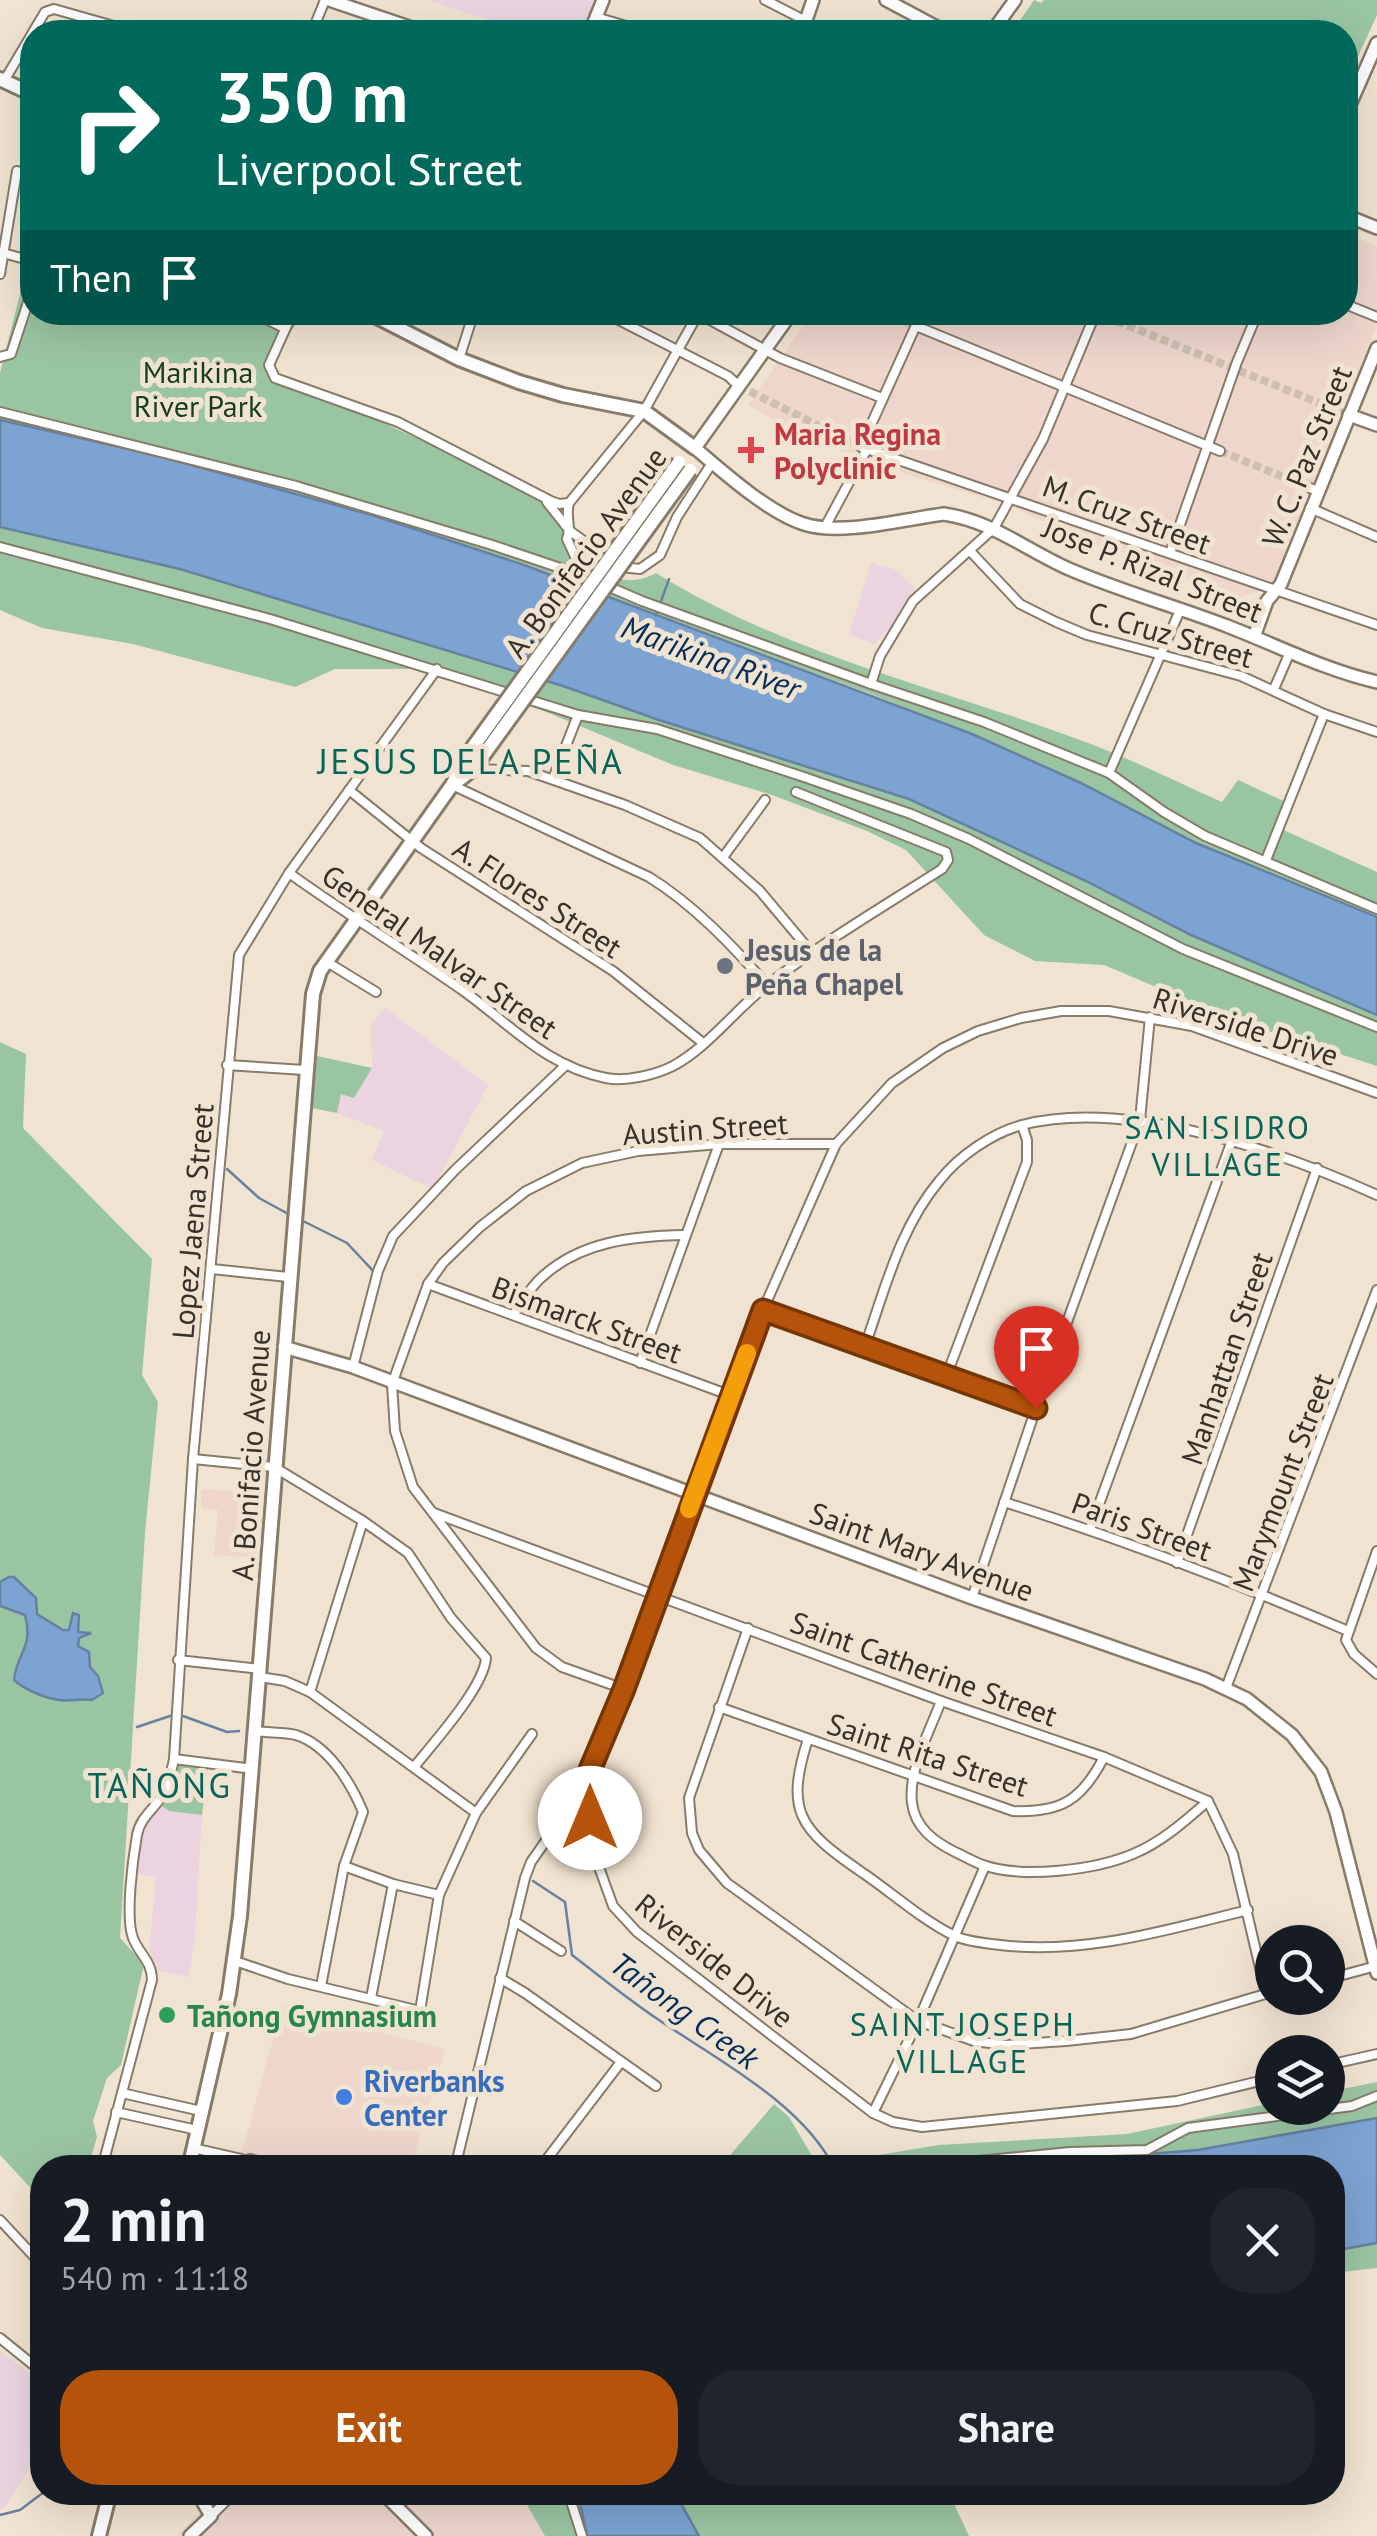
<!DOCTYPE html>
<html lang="en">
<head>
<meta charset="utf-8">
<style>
  body { margin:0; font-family:"PT Sans",sans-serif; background:#20242c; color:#f1f3f6; height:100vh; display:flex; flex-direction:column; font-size:38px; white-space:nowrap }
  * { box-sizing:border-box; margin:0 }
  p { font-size:32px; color:#9ea1a6 }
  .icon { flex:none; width:55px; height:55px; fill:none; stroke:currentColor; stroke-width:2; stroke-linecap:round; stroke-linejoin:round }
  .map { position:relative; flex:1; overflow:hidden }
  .details { position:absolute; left:30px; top:2155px; width:1315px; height:350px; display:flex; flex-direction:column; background:#171b24; border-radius:40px; box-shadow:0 10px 40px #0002 }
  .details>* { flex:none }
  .top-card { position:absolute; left:20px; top:20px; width:1338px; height:305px; border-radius:40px; box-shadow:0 10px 40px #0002; background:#00695c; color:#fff; overflow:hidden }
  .fabs { position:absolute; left:1255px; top:1925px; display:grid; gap:20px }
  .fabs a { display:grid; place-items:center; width:90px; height:90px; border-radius:50%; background:#171b24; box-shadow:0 10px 40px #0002; font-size:50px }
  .pin { position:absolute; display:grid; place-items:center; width:85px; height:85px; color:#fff; margin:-102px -42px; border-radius:50% 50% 50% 0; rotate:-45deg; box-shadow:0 0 10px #0007 }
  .pin .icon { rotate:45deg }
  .me { position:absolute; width:110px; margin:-55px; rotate:0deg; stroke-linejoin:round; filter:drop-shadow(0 0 8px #0008) }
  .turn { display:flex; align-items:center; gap:35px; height:210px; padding:0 30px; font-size:45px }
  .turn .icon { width:130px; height:130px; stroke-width:2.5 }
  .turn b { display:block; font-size:70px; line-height:85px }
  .then { display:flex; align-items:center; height:95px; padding:0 30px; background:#0003; gap:20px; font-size:38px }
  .round { display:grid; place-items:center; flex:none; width:105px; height:105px; border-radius:40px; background:#20242c }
  .overview { display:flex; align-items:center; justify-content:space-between; height:170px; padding:0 30px }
  h1 { font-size:60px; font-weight:600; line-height:75px }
  .primary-button { display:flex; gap:20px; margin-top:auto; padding:20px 30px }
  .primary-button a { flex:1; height:115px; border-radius:40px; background:#b45309; color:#fff; font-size:40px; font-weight:600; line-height:115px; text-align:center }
  .primary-button a+a { background:#20242c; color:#f1f3f6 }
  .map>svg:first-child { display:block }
  .commercial { fill:#eed6cd }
  .education { fill:#ebd4e0 }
  .green { fill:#9ac5a3 }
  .water { fill:#7ca3d2; stroke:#6781a0; stroke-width:2.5 }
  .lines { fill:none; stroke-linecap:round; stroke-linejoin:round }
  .stream { stroke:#6781a0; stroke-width:2.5 }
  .street-tunnel { stroke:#ccbfb0; stroke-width:8; stroke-dasharray:8 4; stroke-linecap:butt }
  .street-casing { stroke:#877b6a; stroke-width:12 }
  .secondary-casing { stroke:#877b6a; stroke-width:16 }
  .primary-casing { stroke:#877b6a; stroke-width:18 }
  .street { stroke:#fff; stroke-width:8 }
  .secondary { stroke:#fff; stroke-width:11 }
  .primary { stroke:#fff; stroke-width:12 }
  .primary-bridge-casing { stroke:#877b6a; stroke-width:18; stroke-linecap:butt }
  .primary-bridge { stroke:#fff; stroke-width:12 }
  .route-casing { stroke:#753606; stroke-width:25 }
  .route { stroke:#b45309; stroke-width:18 }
  .slow { stroke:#f59e0b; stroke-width:18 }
  .health-dot { fill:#e0444e; stroke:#f1e3d1; stroke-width:4 }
  .worship-dot { fill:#6b7280; stroke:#f1e3d1; stroke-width:4 }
  .leisure-dot { fill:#2e9e5b; stroke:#f1e3d1; stroke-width:4 }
  .shop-dot { fill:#3f7fe0; stroke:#f1e3d1; stroke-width:4 }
  .labels { text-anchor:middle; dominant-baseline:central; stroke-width:10; stroke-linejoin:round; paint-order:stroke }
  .park-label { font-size:30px; fill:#143d22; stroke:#f1e3d1 }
  .health-label { font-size:30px; font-weight:bold; fill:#be3a42; stroke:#f1e3d1; text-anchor:start }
  .street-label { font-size:30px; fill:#36312a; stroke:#f1e3d1 }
  .worship-label { font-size:30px; font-weight:bold; fill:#5b616d; stroke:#f1e3d1; text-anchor:start }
  .leisure-label { font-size:30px; font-weight:bold; fill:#27864d; stroke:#f1e3d1; text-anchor:start }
  .shop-label { font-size:30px; font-weight:bold; fill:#366cbe; stroke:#f1e3d1; text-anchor:start }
  .water-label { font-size:32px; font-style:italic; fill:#042e59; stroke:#f1e3d1 }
  .neighbourhood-label { font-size:32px; letter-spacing:2.5px; fill:#076458; stroke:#f1e3d1 }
  .quarter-label { font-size:35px; letter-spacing:2.5px; fill:#076458; stroke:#f1e3d1 }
</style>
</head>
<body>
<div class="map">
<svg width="1377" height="2536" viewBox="0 0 1377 2536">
  <rect width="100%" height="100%" fill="#f1e3d1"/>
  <g class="commercial">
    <polygon points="1345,231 1377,247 1377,326 1273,582 1262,585 1260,591 1238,598 1080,538 1008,505 889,469 826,445 787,428 748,405 812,313 1345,312"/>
    <polygon points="202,1489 263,1493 257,1558 214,1555 218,1510 201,1508"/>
    <polygon points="282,2006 445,2049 411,2167 232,2168 203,2160 208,2145 242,2152"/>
    <polygon points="187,2492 520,2493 545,2536 176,2536 200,2512"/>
  </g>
  <g class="education">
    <polygon points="427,0 598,0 587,32 525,32"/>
    <polygon points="871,562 896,570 916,589 907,599 891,627 874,644 849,635"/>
    <polygon points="385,1008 488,1085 433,1189 372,1160 384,1131 337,1113 341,1093 372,1068 371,1025"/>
    <polygon points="162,1806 169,1811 202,1815 195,1936 189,1977 159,1971 149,1951 156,1877 136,1874 142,1825"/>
    <polygon points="0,2351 42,2382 42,2447 6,2506 0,2510"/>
  </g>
  <g class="green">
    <polygon points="1034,0 1041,3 1044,0 1377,0 1377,15 1345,85 1345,32 1012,32"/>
    <path d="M 32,260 L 32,312 L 300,313 L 302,315 L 284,342 L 273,372 L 572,510 L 580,555 C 604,576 626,589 656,573 C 789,656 946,689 1091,744 C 1135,761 1177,782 1222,802 L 1238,780 L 1288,803 L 1279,828 L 1377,872 L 1377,917 L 1196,843 L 1038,763 L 972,734 L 874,695 L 460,543 L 375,516 L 159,456 L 0,420 L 0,373 L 25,274 Z"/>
    <polygon points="0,527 180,569 563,686 659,720 909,799 1086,881 1191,935 1377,1015 1377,1066 1234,1020 1104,965 1035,961 984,935 906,850 867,831 772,795 673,765 501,693 423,669 335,669 295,687 133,644 42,628 0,610"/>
    <polygon points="0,1042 26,1054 23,1128 152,1259 142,1375 158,1402 145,1533 120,1938 144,1964 121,2065 107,2078 93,2121 97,2137 88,2167 42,2168 42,2200 0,2155"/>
    <polygon points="317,1056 372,1068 354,1098 341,1094 337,1113 312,1108"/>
    <polygon points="177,1762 208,1766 202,1815 169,1811 162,1806 169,1796"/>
    <polygon points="1377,2082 1377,2118 1198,2150 987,2168 719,2168 774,2104 789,2117 812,2156 830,2163 939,2145 1127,2134 1272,2103 1272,2108 1328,2108 1328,2092"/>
    <polygon points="1377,2243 1377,2268 1333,2273 1333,2251"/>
    <polygon points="520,2493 578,2493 587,2536 545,2536"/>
    <polygon points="675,2493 949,2493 969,2536 699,2536"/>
  </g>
  <g class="water">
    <polygon points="0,420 159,456 375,516 524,565 972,734 1081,783 1196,843 1377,917 1377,1015 1191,935 1086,881 909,799 659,720 563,686 180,569 0,527"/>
    <path d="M 9,1577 L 14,1577 L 36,1598 L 37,1614 L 63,1630 L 69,1630 L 73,1613 L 79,1615 L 78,1632 L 91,1633 L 79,1638 L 78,1646 L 89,1652 L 90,1667 L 98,1676 L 103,1693 L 92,1700 C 80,1698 70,1702 59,1700 C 45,1698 25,1690 14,1680 C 16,1654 34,1648 25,1615 L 0,1606 L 0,1582 Z"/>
    <polygon points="1377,2118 1377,2243 1333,2251 1332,2168 987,2167 1198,2150"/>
    <polygon points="578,2493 675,2493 699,2536 587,2536"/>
  </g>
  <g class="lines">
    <g class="stream">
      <polyline points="656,615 669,579"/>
      <polyline points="227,1169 259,1198 292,1216"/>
      <polyline points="299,1219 347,1243 376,1274"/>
      <polyline points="183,1716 227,1732 239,1731"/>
      <polyline points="137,1727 170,1716"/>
      <path d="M 533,1881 L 565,1902 L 572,1955 C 601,1977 629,2000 659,2020 C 716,2059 803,2104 834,2168"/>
      <polyline points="0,2515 20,2510 44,2492"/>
    </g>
    <g class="street-tunnel">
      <polyline points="884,312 916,326"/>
      <polyline points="1094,312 1349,415"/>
      <polyline points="739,386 861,447"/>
      <polyline points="1220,451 1303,485"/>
    </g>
    <defs>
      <g id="street">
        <polyline points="765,0 806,21"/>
        <polyline points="596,17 646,32"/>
        <polyline points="33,32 45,12 54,9 135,32"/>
        <polyline points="312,32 325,0"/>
        <polyline points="4,81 32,34"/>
        <polyline points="3,253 32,261"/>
        <polyline points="0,274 17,171"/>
        <polyline points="1345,304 1377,317"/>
        <polyline points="252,312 284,328"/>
        <polyline points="293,312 269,365 275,378 398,422 551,501 559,504 569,503"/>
        <polyline points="603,312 728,376 739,386"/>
        <polyline points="922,312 861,447 1377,625"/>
        <polyline points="699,314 780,358 882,398"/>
        <polyline points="916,326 1220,451"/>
        <polyline points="0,357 11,354 32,290"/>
        <polyline points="459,359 474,312"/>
        <polyline points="0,412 296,486 492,545 584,576 642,601 871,684 984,722 1109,773 1164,812 1205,836 1377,909"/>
        <polyline points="1303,485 1317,491"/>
        <polyline points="547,502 570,531 609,559"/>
        <polyline points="1310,508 1377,537"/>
        <polyline points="825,527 867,449"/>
        <polyline points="0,547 270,619 578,715 657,729 801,776 911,814 969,839 1183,949 1377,1027"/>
        <polyline points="970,551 1020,604 1056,622 1087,635 1241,676 1324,714 1377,732"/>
        <polyline points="1170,553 1237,362 1258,312"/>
        <polyline points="621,567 640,569 660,555 677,517 712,463"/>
        <path d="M 584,576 L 567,539 C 572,527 565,516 569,503 L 644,411 L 699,312"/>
        <polyline points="871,684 880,656 913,601 994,528 1043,439 1096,312"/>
        <polyline points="1274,689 1290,652"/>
        <polyline points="473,769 528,771 625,805 700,838 760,891 812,953"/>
        <polyline points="1109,773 1181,608"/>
        <polyline points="553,779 578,715"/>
        <path d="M 452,785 L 649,877 C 694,905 732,945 767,985"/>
        <polyline points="349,790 421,848 613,971 703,1043"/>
        <polyline points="724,856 765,800"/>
        <polyline points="1266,860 1324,714"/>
        <path d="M 289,873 C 346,914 407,951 465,992 C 512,1026 546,1066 606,1078 C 625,1082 655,1075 673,1066 C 710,1046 737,1007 771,982 C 825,941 884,906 942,869 L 948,860 L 946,852 L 796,792"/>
        <polyline points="327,962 376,992"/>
        <polyline points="227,1065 304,1070"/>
        <polyline points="212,1269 288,1277"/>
        <polyline points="428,1284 732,1396"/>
        <polyline points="763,1310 1036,1408"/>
        <path d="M 513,1315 C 522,1303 530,1287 542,1277 C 581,1241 634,1236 685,1235"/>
        <path d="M 865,1346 C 885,1289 900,1227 940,1180 C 959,1156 992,1133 1022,1125 C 1128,1098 1280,1151 1377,1195"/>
        <polyline points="640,1363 719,1144"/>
        <polyline points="353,1367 378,1271 393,1236 455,1170 566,1065"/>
        <polyline points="946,1377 1027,1162 1027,1140 1022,1125"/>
        <path d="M 193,1459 L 274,1467 L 363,1521 L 408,1553 L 451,1618 L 486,1658 C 484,1687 434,1742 415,1766"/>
        <path d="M 1004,1502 C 1121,1539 1235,1582 1348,1631"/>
        <polyline points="434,1513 941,1701 1104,1757 1208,1801 1233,1854 1266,1993"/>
        <polyline points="1090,1529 1231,1143"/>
        <polyline points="1377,1551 1346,1640 1354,1654 1377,1674"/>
        <polyline points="1177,1563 1317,1168"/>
        <polyline points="972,1598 1036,1408 1140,1120 1150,1017"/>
        <polyline points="748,1628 689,1798 692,1833 699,1850 727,1883 918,2021 974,2041 1005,2045 1066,2041 1131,2034 1272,1992"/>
        <polyline points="178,1660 260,1669"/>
        <polyline points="260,1677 285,1681 310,1692 476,1813"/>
        <polyline points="1226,1688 1377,1290"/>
        <polyline points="624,1689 562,1667 536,1648 413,1487 395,1431 392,1384 428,1284 443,1263 480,1227 526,1191 582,1163 638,1151 719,1144 836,1144"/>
        <polyline points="310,1692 363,1521"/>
        <path d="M 941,1701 C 930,1731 908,1770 912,1803 C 915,1828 935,1842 955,1852 C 964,1856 974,1862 983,1865 C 1023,1879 1095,1870 1133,1854 C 1162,1842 1185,1821 1208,1801"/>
        <path d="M 719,1707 L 1013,1811 C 1061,1813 1082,1800 1104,1757"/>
        <path d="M 256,1731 C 269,1733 284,1732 296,1735 C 328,1745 351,1783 363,1812 L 344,1866 L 321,1986"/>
        <path d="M 808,1739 C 785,1811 799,1829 860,1871 C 890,1891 923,1921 955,1936 C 968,1942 985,1943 1000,1945 C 1085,1955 1166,1930 1248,1910"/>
        <polyline points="174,1759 253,1769"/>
        <polyline points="585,1785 600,1870 613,1906 637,1932 873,2113 893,2122 922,2127 1177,2101 1272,2078"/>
        <polyline points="344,1866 393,1884 439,1895"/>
        <polyline points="514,1921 561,1951"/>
        <polyline points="235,1961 288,1979 420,2011 439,1895 476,1813 532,1734"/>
        <polyline points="500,1978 525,1993 656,2086"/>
        <polyline points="1328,1979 1376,1966"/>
        <polyline points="371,1998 393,1884"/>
        <polyline points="1328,2065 1377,2054"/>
        <polyline points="122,2093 201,2111"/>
        <polyline points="116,2112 197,2130"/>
        <polyline points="873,2113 918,2021 985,1866"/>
        <polyline points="193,2148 250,2161"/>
        <path d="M 102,2168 L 152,1980 C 152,1961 139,1954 133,1938 C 125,1917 133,1858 137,1835 C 140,1818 153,1810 162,1796 C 169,1784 171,1773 174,1759 L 193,1459 L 239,955 L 289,873 L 437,669"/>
        <polyline points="455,2168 525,1878 531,1862 585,1785 624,1689 763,1310 836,1144 892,1083 943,1048 978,1031 1021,1018 1061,1011 1109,1011 1192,1026 1377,1093"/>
        <polyline points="540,2168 621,2062"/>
        <polyline points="907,2168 1070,2152 1147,2150 1188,2128 1352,2106 1377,2096"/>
        <polyline points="0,2220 42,2265"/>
        <polyline points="0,2338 42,2372"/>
        <polyline points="568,2492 582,2536"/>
        <polyline points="211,2516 235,2492"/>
      </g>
      <g id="secondary">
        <polyline points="329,0 424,32"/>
        <polyline points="886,0 946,32"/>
        <polyline points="590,32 603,0"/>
        <polyline points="802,32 813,0"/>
        <polyline points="992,32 1015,0"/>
        <polyline points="1345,116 1377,43"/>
        <polyline points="1345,215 1377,228"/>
        <path d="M 792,312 L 695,448 C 723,472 769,513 804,524 C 841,536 905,519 944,514 C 992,521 1026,550 1069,569 C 1120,591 1175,606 1227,626 C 1276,645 1325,670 1377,682"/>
        <polyline points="1349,415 1377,425"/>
        <polyline points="1254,637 1267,601 1281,584 1377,348"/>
        <polyline points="284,1347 353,1367 972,1598 1205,1679 1247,1699 1292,1735 1321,1772 1336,1812 1377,1973"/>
        <polyline points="249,2168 250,2161 273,2168"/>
        <polyline points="382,2492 426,2536"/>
        <polyline points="190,2536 211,2516 197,2492"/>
      </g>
      <g id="primary">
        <polyline points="0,79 32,94"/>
        <polyline points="367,312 459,359 519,382 563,395 644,411 695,448"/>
        <polyline points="454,784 473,769 485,753"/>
        <polyline points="189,2168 229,1994 240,1916 313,994 320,971 452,785 473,747"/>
        <polyline points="99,2536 110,2492"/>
      </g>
    </defs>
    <use href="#street" class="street-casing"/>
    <use href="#secondary" class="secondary-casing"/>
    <use href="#primary" class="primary-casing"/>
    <use href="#street" class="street"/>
    <use href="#secondary" class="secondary"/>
    <use href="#primary" class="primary"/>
    <defs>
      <g id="primary-bridge">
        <polyline points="473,747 679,462"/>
        <polyline points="485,753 690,470"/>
      </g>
    </defs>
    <use href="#primary-bridge" class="primary-bridge-casing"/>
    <use href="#primary-bridge" class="primary-bridge"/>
  </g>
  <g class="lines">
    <defs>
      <polyline id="route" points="590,1818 584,1784 624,1689 763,1310 1036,1408"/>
    </defs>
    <use href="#route" class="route-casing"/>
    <use href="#route" class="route"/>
    <polyline class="slow" points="689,1509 747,1353"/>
  </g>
  <path class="health-dot" d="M746 435h10v10h10v10h-10v10h-10v-10h-10v-10h10z"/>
  <circle class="worship-dot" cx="725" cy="966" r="10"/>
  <circle class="leisure-dot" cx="167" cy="2015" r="10"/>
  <circle class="shop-dot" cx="344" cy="2097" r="10"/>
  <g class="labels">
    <g class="park-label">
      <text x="198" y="371">Marikina<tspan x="198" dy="34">River Park</tspan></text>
    </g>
    <g class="health-label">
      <text x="774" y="433">Maria Regina<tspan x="774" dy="34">Polyclinic</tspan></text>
    </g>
    <g class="street-label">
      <text transform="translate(1306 456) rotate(-68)">W. C. Paz Street</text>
      <text transform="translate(1127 514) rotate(20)">M. Cruz Street</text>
      <text transform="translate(585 552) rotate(-54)">A. Bonifacio Avenue</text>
      <text transform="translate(1153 569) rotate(22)">Jose P. Rizal Street</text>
      <text transform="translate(1171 634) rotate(16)">C. Cruz Street</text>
      <text transform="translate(538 897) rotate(33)">A. Flores Street</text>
      <text transform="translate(440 951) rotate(35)">General Malvar Street</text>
      <text transform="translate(1246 1026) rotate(18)">Riverside Drive</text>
      <text transform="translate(705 1128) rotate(-4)">Austin Street</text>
      <text transform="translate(192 1221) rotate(-85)">Lopez Jaena Street</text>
      <text transform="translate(587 1319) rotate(20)">Bismarck Street</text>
      <text transform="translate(1226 1358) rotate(-71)">Manhattan Street</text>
      <text transform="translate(250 1455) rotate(-86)">A. Bonifacio Avenue</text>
      <text transform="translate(1282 1482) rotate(-69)">Marymount Street</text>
      <text transform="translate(1142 1526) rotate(20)">Paris Street</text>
      <text transform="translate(922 1551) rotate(20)">Saint Mary Avenue</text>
      <text transform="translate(924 1668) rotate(20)">Saint Catherine Street</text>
      <text transform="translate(928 1754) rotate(18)">Saint Rita Street</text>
      <text transform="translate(715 1960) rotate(39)">Riverside Drive</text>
    </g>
    <g class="worship-label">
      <text x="745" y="949">Jesus de la<tspan x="745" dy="34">Peña Chapel</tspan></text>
    </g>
    <g class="leisure-label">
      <text x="187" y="2015">Tañong Gymnasium</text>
    </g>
    <g class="shop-label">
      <text x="364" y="2080">Riverbanks<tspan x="364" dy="34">Center</tspan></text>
    </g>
    <g class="water-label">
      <text transform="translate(711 657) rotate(20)">Marikina River</text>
      <text transform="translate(685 2010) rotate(36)">Tañong Creek</text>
    </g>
    <g class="neighbourhood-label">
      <text x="1218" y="1127">SAN ISIDRO<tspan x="1218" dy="37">VILLAGE</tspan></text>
      <text x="963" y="2024">SAINT JOSEPH<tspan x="963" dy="37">VILLAGE</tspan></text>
    </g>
    <g class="quarter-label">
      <text x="471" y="761">JESUS DELA PEÑA</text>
      <text x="160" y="1785">TAÑONG</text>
    </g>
  </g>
</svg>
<div class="fabs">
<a><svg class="icon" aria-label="search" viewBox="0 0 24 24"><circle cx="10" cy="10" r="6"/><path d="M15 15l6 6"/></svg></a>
<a><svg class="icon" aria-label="layers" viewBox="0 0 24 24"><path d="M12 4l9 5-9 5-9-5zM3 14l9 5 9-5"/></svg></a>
</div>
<div class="pin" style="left:1036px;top:1408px;background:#d93025"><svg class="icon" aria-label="arrive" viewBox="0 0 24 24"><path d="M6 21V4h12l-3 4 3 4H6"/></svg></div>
<svg class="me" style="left:590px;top:1818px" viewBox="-20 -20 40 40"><circle r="19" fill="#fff"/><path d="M0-13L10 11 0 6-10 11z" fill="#b45309"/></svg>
<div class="top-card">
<div class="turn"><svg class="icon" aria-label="right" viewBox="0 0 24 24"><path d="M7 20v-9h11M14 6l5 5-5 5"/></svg><div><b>350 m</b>Liverpool Street</div></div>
<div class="then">Then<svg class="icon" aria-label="arrive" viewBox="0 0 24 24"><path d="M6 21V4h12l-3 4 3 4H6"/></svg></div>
</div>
<section class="details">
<div class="overview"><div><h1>2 min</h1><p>540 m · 11:18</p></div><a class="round"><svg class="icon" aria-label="close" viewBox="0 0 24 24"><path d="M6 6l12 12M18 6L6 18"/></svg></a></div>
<div class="primary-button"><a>Exit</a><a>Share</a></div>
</section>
</div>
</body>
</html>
